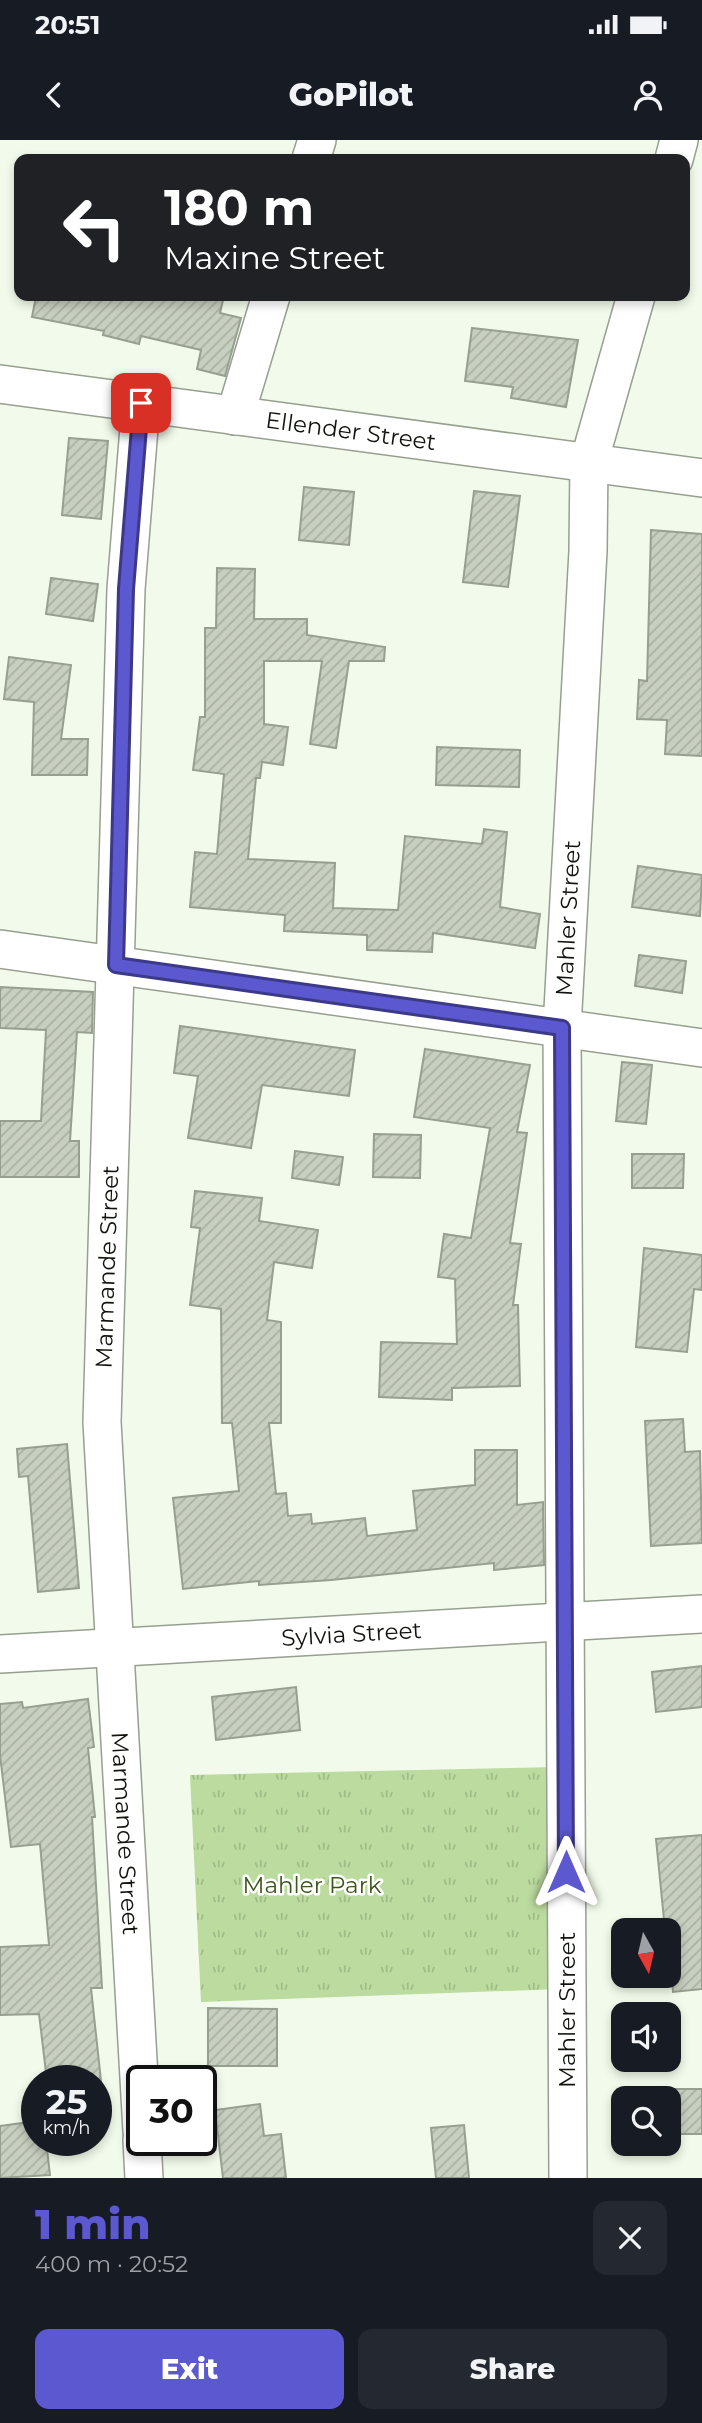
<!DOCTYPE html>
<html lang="en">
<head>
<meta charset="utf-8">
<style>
  body { margin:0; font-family:Montserrat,sans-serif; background:#242831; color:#f1f3f6; height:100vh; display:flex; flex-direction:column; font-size:26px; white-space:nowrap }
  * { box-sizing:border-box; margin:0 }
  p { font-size:23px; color:#9ea1a6 }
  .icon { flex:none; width:38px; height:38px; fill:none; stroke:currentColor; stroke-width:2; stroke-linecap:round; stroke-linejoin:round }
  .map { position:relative; height:2038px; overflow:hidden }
  .drawer { display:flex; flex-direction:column; background:#171b24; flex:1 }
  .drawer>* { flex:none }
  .guide { position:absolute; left:14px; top:14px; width:676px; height:147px; border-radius:14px; box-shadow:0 4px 10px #0003; background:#202124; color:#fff; overflow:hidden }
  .needle { width:46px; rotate:172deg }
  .tools { position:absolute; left:611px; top:1778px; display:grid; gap:14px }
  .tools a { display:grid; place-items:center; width:70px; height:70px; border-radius:14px; background:#171b24; box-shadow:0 4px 10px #0003; font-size:35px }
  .speed { position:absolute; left:21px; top:1925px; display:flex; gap:14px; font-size:35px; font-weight:700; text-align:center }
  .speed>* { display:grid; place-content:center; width:91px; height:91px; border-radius:50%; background:#171b24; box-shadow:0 4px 10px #0003; line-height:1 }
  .speed small { font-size:18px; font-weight:400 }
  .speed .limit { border:4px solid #111; border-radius:10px; background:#fff; color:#111 }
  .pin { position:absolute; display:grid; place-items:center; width:60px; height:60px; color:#fff; margin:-30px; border-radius:14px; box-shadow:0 4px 10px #0006 }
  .me { position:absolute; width:77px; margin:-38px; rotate:0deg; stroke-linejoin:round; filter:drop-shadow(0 0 5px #0008) }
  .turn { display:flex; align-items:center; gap:24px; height:147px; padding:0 35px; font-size:32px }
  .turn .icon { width:91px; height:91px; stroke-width:2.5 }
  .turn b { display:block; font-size:49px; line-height:60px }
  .round { display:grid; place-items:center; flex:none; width:74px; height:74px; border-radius:14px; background:#242831 }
  .overview { display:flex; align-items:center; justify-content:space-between; height:119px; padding:0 35px }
  h1 { font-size:42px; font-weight:800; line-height:52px; color:#5c58d0 }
  .action { display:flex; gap:14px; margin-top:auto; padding:14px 35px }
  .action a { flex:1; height:80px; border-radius:14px; background:#5c58d0; color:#fff; font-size:28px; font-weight:800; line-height:80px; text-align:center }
  .action a+a { background:#242831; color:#f1f3f6 }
  .status { display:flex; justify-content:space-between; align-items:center; height:49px; padding:0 35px; background:#171b24; direction:ltr }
  .status svg { height:19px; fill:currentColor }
  header { display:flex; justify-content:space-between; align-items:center; height:91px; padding:0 35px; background:#171b24; font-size:32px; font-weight:800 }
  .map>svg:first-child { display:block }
  .park { fill:url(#park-tufts) }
  .building { fill:url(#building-hatch); stroke:#979f90; stroke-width:2 }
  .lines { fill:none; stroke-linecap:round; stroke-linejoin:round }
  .minor-casing { stroke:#979f90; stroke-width:40 }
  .minor { stroke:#fff; stroke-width:37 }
  .route-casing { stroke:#3c3987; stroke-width:18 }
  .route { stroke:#5c58d0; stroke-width:12 }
  .labels { text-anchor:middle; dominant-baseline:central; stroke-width:5; stroke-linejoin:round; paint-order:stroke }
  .street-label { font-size:23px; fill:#11140e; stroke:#fff }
  .park-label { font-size:23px; fill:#3b5619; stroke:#fff }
</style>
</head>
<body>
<div class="status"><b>20:51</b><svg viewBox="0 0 49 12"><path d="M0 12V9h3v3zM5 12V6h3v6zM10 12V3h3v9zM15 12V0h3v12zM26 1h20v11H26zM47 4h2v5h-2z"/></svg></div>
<header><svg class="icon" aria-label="back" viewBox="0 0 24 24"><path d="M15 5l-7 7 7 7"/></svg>GoPilot<svg class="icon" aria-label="person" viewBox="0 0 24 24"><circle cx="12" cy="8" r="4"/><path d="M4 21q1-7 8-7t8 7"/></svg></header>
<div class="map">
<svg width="702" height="2038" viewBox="0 0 702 2038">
  <defs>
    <pattern id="park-tufts" width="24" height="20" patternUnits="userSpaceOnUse" patternTransform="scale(1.75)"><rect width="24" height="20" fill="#bcdb9e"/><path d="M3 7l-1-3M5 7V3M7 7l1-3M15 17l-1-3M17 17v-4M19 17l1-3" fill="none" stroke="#a1bb87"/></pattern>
    <pattern id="building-hatch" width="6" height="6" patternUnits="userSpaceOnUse" patternTransform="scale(1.75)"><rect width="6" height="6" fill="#c7cfc0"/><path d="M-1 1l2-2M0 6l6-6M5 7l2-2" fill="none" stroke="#aab1a4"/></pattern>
  </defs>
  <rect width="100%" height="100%" fill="#f2fbeb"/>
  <polygon class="park" points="559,1627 560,1849 201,1862 190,1635"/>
  <g class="building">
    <polygon points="36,156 224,156 220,173 241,178 225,236 197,229 201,210 141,196 139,204 103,195 104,191 32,177"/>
    <polygon points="472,188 578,200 566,267 511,258 513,247 465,241"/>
    <polygon points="69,298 108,301 101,379 62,375"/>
    <polygon points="304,347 354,352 349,405 299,400"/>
    <polygon points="474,351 520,356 508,447 463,442"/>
    <polygon points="651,390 702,394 702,616 665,614 667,580 637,579 639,540 647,541"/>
    <polygon points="217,428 255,429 254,479 307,479 307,495 385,507 384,521 349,521 336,608 310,604 322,521 264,521 264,584 288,587 283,625 262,622 260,638 256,638 248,719 335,723 333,768 398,770 405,696 482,704 484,689 507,692 500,767 540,774 535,808 433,793 432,812 367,810 367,795 284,791 285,775 190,767 195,712 217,714 224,634 193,630 200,577 205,577 205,488 216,488"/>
    <polygon points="51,438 98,444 93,481 46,474"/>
    <polygon points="9,517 71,525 61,599 88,599 87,635 32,635 34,562 4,559"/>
    <polygon points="437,607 520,610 519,647 436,645"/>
    <polygon points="638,726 702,735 700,776 632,767"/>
    <polygon points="639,815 686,821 682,853 635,846"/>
    <polygon points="0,847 93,852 92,893 77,892 70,1001 79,1001 79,1037 0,1037 0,981 41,981 46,890 0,888"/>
    <polygon points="180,886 355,910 349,956 262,945 251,1008 188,998 198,936 174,933"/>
    <polygon points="425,909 530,925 517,992 527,993 510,1103 521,1104 513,1165 518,1165 520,1246 452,1248 452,1260 379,1257 381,1202 457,1204 455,1139 438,1137 444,1094 471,1098 490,988 414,977"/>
    <polygon points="622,922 652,925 646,984 616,981"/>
    <polygon points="374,994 421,995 420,1038 373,1037"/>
    <polygon points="295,1011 343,1017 339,1045 292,1038"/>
    <polygon points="632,1014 684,1014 683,1048 632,1048"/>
    <polygon points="195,1051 262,1058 259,1081 318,1090 312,1128 274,1122 267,1180 281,1182 281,1283 269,1283 276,1354 286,1353 288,1376 311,1374 312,1384 365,1378 367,1396 417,1390 413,1351 475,1345 475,1310 517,1310 517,1365 543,1362 544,1425 494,1430 494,1423 331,1440 259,1445 259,1441 183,1449 173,1358 239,1351 232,1283 222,1283 221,1169 190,1165 200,1088 191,1087"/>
    <polygon points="644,1108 702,1115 702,1150 694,1149 687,1212 636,1207"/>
    <polygon points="683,1279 685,1312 700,1311 702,1403 651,1406 645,1281"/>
    <polygon points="67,1304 79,1448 38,1452 28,1336 19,1337 17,1309"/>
    <polygon points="702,1526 702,1567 656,1572 652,1532"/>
    <polygon points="296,1547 300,1590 216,1600 212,1557"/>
    <polygon points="88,1559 94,1607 88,1608 95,1677 92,1677 102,1848 91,1848 101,1941 47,1941 39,1874 0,1875 0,1807 49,1805 40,1704 11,1707 0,1615 0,1564 22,1562 23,1568"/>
    <polygon points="702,1695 702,1849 673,1852 668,1790 665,1790 656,1699"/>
    <polygon points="208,1868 277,1869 277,1926 208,1926"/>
    <rect x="668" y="1949" width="34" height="45"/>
    <polygon points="260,1964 264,1996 281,1994 286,2038 223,2038 215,1970"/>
    <polygon points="37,1981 37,2000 46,2000 50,2035 0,2038 0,1986"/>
    <polygon points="464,1985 469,2038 436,2038 431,1988"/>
  </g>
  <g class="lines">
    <defs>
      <g id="minor">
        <polyline points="311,19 317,0"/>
        <polyline points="674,19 679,0"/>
        <path id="s1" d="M 0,244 L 702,338"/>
        <path id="s2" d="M 141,263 L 126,449 L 102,1282 L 142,1991"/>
        <polyline points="235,276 271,156"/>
        <polyline points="0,809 702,908"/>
        <path id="s3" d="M 0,1514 L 702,1474"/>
        <polyline points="142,2000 144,2038"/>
        <path id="s4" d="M 568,2038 L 562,888 L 588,411 L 589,322 L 636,156"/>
      </g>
    </defs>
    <use href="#minor" class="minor-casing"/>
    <use href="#minor" class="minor"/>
  </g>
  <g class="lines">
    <defs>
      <polyline id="route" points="141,263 126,449 116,825 562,888 566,1732"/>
    </defs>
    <use href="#route" class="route-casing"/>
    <use href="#route" class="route"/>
  </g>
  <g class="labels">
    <g class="street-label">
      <text stroke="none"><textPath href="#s1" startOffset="354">Ellender Street</textPath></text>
      <text stroke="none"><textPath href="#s4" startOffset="1260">Mahler Street</textPath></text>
      <text transform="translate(107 1127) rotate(-88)">Marmande Street</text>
      <text stroke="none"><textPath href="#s3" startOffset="352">Sylvia Street</textPath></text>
      <text stroke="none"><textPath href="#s2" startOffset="1432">Marmande Street</textPath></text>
      <text transform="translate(567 1870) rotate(-90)">Mahler Street</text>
    </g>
    <g class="park-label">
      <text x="312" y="1745">Mahler Park</text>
    </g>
  </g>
</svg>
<div class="tools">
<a><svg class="needle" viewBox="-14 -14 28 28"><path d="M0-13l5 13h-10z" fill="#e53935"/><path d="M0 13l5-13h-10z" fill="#9ea1a6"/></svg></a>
<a><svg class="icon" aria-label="sound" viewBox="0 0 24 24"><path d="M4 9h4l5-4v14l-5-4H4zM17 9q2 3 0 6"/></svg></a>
<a><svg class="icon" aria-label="search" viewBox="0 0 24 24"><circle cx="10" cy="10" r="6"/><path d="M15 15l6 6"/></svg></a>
</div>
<div class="speed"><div>25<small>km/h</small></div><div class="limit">30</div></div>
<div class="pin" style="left:141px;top:263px;background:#d93025"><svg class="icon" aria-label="arrive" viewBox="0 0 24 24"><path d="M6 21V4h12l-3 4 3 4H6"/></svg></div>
<svg class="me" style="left:566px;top:1732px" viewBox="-20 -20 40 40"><path d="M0-17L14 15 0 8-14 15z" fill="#5c58d0" stroke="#fff" stroke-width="4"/></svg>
<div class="guide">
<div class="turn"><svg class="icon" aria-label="left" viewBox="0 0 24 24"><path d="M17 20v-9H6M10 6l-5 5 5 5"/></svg><div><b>180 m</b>Maxine Street</div></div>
</div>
</div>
<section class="drawer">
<div class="overview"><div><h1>1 min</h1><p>400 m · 20:52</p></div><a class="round"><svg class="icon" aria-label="close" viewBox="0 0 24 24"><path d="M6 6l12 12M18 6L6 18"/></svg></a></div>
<div class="action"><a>Exit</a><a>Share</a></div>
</section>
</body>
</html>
